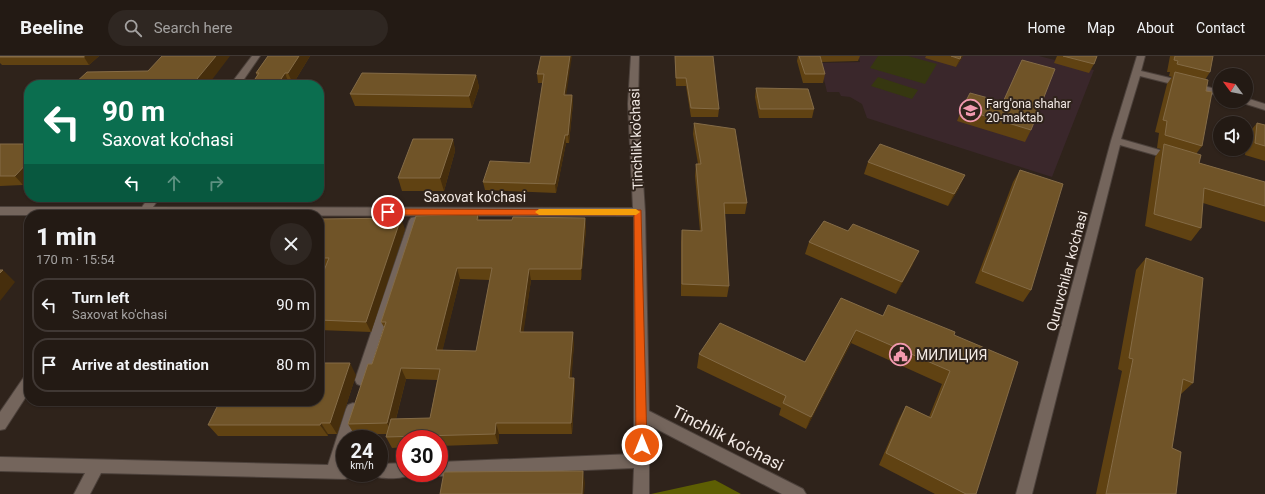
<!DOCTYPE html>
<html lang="en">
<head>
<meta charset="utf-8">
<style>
  body { margin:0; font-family:Roboto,sans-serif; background:#2f2722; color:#f1f3f6; height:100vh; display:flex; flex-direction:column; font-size:15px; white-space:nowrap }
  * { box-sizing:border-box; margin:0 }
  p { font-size:13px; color:#a3a1a0 }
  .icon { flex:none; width:22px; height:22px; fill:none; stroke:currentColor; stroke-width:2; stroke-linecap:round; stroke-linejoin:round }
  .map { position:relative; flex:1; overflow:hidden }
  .drawer { position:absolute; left:24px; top:154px; width:300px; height:196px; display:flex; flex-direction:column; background:#231a14; border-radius:16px; box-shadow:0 1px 3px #0004,0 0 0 1px #403834 }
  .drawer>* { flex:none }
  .hud { position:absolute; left:24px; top:24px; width:300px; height:122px; border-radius:16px; box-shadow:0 1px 3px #0004,0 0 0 1px #403834; background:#0b6e4f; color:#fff; overflow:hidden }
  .needle { width:26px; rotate:302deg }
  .buttons { position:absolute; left:1213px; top:12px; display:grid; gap:8px }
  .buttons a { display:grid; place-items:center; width:40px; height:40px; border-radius:50%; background:#231a14; box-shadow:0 1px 3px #0004,0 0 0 1px #403834; font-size:20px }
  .speed { position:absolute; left:336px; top:374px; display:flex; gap:8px; font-size:20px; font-weight:700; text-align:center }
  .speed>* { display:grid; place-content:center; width:52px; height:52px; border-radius:50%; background:#231a14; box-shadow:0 1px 3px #0004,0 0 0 1px #403834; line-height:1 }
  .speed small { font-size:10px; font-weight:400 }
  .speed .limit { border:6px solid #d22; background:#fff; color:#111 }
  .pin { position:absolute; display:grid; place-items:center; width:34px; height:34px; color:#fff; margin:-17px; border:2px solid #fff; border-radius:50%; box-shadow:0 1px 4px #0007 }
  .me { position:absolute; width:44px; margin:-22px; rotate:0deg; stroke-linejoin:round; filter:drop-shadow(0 0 3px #0008) }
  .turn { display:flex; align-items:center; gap:14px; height:84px; padding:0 12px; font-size:18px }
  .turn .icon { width:52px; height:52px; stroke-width:2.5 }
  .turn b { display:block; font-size:28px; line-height:34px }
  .lanes { display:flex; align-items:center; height:38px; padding:0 12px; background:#0003; justify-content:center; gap:20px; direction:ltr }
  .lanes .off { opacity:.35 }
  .round { display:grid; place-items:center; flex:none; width:42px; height:42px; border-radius:21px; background:#2f2722 }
  .summary { display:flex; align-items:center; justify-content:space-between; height:68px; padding:0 12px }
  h1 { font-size:24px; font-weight:800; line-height:30px }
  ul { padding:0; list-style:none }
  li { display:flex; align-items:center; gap:12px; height:54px; margin:0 8px 6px; padding:0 4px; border:2px solid #403834; border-radius:16px }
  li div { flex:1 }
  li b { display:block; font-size:15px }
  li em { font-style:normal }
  header { display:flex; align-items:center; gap:24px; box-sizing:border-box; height:56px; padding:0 20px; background:#231a14; border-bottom:1px solid #403834 }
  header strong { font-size:19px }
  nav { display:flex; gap:22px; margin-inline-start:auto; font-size:14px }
  .search { width:280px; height:36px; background:#2f2722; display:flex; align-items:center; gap:10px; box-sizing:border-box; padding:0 14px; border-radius:22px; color:#a3a1a0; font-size:15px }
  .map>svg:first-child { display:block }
  .education { fill:#3a272b }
  .green { fill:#363710 }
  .forest { fill:#5d5e03 }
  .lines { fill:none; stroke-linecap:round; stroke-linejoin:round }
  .minor-casing { stroke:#4c413b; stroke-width:2 }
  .minor { fill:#74655c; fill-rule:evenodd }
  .wall { fill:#604212; fill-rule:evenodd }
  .shaded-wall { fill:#462e0c }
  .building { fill:#705428; stroke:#846b46; fill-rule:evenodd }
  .route { fill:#ea580c; stroke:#983908 }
  .slow { fill:#f59e0b }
  .labels { text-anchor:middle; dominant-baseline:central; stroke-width:4; stroke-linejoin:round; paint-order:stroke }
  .far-poi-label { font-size:12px; fill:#f2e9e4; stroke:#2f231b; text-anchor:start }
  .street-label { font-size:14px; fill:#f2e9e4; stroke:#2f231b }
  .poi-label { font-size:14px; fill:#f2e9e4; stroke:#2f231b; text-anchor:start }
  .near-street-label { font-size:17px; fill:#f2e9e4; stroke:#2f231b }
</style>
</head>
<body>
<header>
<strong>Beeline</strong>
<div class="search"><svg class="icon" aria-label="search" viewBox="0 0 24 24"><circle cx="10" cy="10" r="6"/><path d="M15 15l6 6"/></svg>Search here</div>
<nav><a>Home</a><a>Map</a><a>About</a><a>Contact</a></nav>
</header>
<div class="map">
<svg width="1265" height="438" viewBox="0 0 1265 438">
  <rect width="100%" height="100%" fill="#2f231b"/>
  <polygon class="education" points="858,0 1039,0 1094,14 1052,121 867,62 862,48 850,41 841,40 839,36 827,36 820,7 860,6"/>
  <g class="green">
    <polygon points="878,0 908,0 937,8 925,28 870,12"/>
    <polygon points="878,21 918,34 912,43 871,30"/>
  </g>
  <polygon class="forest" points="715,424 741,438 651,438"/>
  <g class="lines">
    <defs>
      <g id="minor">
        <polygon points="252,0 260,0 240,29 230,29"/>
        <polygon points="631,0 639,0 638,48 645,156 649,355 803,433 806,438 782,438 649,369 649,438 633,438 634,412 439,420 434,418 439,417 439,406 634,398 634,160 0,159 0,151 142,151 149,141 160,141 153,151 633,152 628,48"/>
        <polygon points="1137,0 1145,0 1141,15 1220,34 1220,40 1140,20 1121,83 1177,99 1178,101 1173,104 1120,89 1032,438 1016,438 1111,85"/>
        <polygon points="1246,42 1265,48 1265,54 1243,47 1241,45 1246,45"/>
        <polygon points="415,161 419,162 421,165 369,324 367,328 362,330 357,328 355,324 409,165 411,162"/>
        <polygon points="29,319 29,336 5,373 0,374 0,356 24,321"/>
        <polygon points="353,347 358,349 360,353 351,383 345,383 345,402 343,409 345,409 345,417 352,417 350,421 345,423 101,417 90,438 74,438 85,417 0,415 0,401 328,409 346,353 348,349"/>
        <path d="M 405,407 L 405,417 L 411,417 C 405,424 382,423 374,420 L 372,417 L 379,417 L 379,408 Z"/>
      </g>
    </defs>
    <use href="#minor" class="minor-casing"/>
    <use href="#minor" class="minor"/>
  </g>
  <g class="wall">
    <polygon points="0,0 99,0 89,9 2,9 0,7"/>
    <polygon points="268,0 310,0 293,28 289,28 257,20 256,17"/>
    <polygon points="541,0 566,39 572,39 573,47 569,87 566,87 556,137 485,134 483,126 530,107 543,27 538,27 537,18"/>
    <polygon points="675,0 719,53 718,61 691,61 686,30 676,30 675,7"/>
    <polygon points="798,0 860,0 858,5 821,6 825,18 823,27 803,27 797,5"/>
    <polygon points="926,0 963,0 956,11 925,2"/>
    <polygon points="1057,0 1097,0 1094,8 1089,17 1054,7"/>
    <polygon points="1170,0 1213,0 1210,16 1205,24 1206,35 1202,90 1196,98 1199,107 1265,126 1265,166 1203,147 1201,172 1191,185 1145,170 1155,101 1161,93 1157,92 1159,77 1155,76 1167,28 1172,21 1169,20 1170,16 1167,16"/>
    <polygon points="476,19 479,31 472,52 355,50 350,38"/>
    <polygon points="756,32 814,53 812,62 759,62 755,41"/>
    <polygon points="962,53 1031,74 1025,86 957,65"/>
    <polygon points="694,67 747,147 745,158 725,158 729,230 727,241 681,240 681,186 682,174 700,175 695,120 696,108 698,108 693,78"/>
    <polygon points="1257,67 1265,69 1265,105 1245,99 1247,79"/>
    <polygon points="453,83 455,95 444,135 402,135 398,122"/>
    <polygon points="0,88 23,129 0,130"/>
    <polygon points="868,106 959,132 948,150 864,118"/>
    <polygon points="1020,114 1031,234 1023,246 975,227 1013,126"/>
    <path d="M 478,158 L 479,164 L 512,164 L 585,162 L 586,173 L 581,224 L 531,224 L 523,276 L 574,287 L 571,322 L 574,322 L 575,333 L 572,378 L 499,378 L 498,388 L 439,390 L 439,383 L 405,383 L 405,391 L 392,392 L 386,381 L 387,378 L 354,378 L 348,368 L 372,308 L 384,271 L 381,266 ZM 460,223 L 490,224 L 476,295 L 442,295 ZM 406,323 L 437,324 L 430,362 L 396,363 Z"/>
    <polygon points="319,163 405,173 371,276 319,274 319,227 325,213 319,213"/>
    <polygon points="809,186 913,208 896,238 805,198"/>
    <polygon points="1146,202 1193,327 1181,338 1180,338 1172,392 1176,438 1096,438 1122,315 1118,313 1136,214"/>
    <polygon points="841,242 883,260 954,279 976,438 935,438 879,409 899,363 906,350 929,361 942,328 851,287 806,373 779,359 781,352 697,312 699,298 805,306"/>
    <polygon points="356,319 337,378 328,378 328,380 218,380 208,369"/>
  </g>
  <g class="shaded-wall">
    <polygon points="84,0 99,0 89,9 84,1"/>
    <polygon points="216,0 230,0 208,29 192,29"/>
    <polygon points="299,0 310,0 293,28 288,17"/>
    <polygon points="570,0 572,0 565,47 564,39"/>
    <polygon points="961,0 963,0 956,11 960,3"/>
    <polygon points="285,17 289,28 289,29 277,29"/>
    <polygon points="476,19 479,31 472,52 469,40"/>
    <polygon points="572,39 573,47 569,87 568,79"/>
    <polygon points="565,79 566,87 556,137 555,128"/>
    <polygon points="453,83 455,95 444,135 440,122"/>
    <polygon points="29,105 29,122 23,129 15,120"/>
    <polygon points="965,119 959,132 948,150 954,138"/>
    <polygon points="478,158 480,170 477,164"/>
    <polygon points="401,162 405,173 371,276 366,266"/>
    <polygon points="585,162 586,173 581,224 581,213"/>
    <polygon points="919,195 913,208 896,238 902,226"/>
    <polygon points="457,212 460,223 440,305 436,294"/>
    <polygon points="529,213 531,224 522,287 520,276"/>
    <polygon points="3,214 15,226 0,245 0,217"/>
    <polygon points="856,274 851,287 806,373 811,361"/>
    <polygon points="573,276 574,287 571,333 569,322"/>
    <polygon points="350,307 356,319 337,378 330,367"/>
    <polygon points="401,312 406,323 392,378 387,367"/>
    <polygon points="574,322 575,333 572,378 571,367"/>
    <polygon points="321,367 328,378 328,380 320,369"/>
    <polygon points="496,367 499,378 498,388 495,378"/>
    <polygon points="583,415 585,427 584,438 582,438"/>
  </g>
  <g class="building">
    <rect x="0" y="0" width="84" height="1"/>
    <polygon points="162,0 216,0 192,29 73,29 87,16 148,15"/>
    <polygon points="268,0 299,0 288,17 285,17 277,29 251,29 259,17 256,17"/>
    <polygon points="541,0 570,0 564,39 572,39 568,79 565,79 555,128 483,126 490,105 530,107 544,18 537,18"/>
    <polygon points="675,0 713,0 719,53 691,52 686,22 676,22"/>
    <polygon points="799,0 820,0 825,18 805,18"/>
    <polygon points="951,0 961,0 960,3"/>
    <polygon points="1063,0 1097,0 1094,8"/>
    <polygon points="1175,0 1213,0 1210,16 1177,8 1178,5 1174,4"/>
    <polygon points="1022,4 1055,13 1031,74 962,53 970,37 1003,46"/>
    <polygon points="1175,16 1208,24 1206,35 1212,36 1202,90 1165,79 1167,65 1163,64"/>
    <polygon points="362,17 476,19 469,40 350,38"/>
    <polygon points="756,32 808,33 814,53 760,53"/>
    <polygon points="694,67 735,73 747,147 724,147 729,230 682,228 682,174 702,175 696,108 701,108"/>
    <polygon points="1257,67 1265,69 1265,90 1255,87"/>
    <polygon points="413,83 453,83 440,122 398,122"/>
    <polygon points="0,88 29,88 29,105 15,120 0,120"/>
    <polygon points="880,88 965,119 954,138 868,106"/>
    <polygon points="1164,88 1201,99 1199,107 1265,126 1265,150 1204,132 1201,172 1154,158"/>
    <polygon points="1020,114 1063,128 1031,234 982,215"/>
    <path d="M 478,158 L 477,164 L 512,164 L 513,161 L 585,162 L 581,213 L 529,213 L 520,276 L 573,276 L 569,322 L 574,322 L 571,367 L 496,367 L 495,378 L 386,381 L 391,363 L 430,362 L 440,313 L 401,312 L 387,367 L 348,368 L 368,308 L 372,308 L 386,266 L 381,266 L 416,160 ZM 457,212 L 492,212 L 476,295 L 436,294 Z"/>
    <polygon points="401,162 366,266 319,264 319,227 329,202 319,202 319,163"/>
    <polygon points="824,165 848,175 853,168 919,195 902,226 809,186"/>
    <polygon points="1146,202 1203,222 1193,327 1183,323 1172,392 1181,396 1176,438 1106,438 1133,303 1129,302"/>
    <polygon points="0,214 3,214 0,217"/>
    <polygon points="841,242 883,260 888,249 955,276 954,279 1018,306 976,438 966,438 886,397 906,350 931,362 950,315 856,274 811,361 783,347 786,340 699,298 720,267 805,306"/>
    <polygon points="321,307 350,307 330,367 321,367 320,369 208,369 220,345 319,345 319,313"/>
    <polygon points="583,415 582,438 440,438 444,416"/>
  </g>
  <polygon class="route" points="388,153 641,154 647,389 646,393 642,394 638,393 636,389 634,159 388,159 384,156"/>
  <polygon class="slow" points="539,153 636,153 640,156 636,159 539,159 535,156"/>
  <defs>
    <symbol id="school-ring" viewBox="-11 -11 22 22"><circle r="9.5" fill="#2f231b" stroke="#f29aaf" stroke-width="1.5"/><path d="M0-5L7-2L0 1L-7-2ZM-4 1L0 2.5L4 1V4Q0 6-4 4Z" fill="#f29aaf"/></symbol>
    <symbol id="civic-ring" viewBox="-11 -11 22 22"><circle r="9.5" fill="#2f231b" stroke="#f29aaf" stroke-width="1.5"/><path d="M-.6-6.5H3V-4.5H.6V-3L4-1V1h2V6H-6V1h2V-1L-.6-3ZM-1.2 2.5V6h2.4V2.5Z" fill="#f29aaf"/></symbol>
  </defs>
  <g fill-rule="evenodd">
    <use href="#school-ring" x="958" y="42" width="25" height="25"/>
    <use href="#civic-ring" x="888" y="286" width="25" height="25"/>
  </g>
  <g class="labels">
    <g class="far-poi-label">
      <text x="986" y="48">Farg'ona shahar<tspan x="986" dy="14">20-maktab</tspan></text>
    </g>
    <g class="street-label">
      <text transform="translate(636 83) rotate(-92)">Tinchlik ko'chasi</text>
      <text x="475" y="141">Saxovat ko'chasi</text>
      <text transform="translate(1067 215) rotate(-75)">Quruvchilar ko'chasi</text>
    </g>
    <g class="poi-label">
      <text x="916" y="299">МИЛИЦИЯ</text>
    </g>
    <g class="near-street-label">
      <text transform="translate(728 382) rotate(27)">Tinchlik ko'chasi</text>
    </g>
  </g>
</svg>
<div class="buttons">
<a><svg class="needle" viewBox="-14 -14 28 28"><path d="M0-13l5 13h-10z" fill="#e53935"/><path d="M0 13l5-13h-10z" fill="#a3a1a0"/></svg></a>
<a><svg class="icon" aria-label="sound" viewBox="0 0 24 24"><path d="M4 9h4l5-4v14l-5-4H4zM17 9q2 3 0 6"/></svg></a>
</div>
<div class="speed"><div>24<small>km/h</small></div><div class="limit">30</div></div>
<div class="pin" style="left:388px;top:156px;background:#d93025"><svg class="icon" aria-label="arrive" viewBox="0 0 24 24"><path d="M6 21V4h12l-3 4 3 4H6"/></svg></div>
<svg class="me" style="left:642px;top:389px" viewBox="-20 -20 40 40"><circle r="17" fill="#ea580c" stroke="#fff" stroke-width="3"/><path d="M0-11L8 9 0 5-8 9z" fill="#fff"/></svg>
<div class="hud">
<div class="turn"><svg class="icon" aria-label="left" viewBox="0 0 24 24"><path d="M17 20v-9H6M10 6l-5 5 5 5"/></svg><div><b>90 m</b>Saxovat ko'chasi</div></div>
<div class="lanes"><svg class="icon" aria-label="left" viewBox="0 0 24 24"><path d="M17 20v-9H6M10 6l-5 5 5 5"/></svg><svg class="icon off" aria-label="ahead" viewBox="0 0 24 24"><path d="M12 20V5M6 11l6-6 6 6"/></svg><svg class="icon off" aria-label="right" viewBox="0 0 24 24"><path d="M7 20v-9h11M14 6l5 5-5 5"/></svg></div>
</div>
<section class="drawer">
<div class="summary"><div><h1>1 min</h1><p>170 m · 15:54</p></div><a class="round"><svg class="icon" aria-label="close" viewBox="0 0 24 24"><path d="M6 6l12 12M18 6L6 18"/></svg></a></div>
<ul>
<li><svg class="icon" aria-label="left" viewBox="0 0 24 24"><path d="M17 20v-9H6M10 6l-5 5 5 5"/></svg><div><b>Turn left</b><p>Saxovat ko'chasi</p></div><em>90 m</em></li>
<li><svg class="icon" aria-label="arrive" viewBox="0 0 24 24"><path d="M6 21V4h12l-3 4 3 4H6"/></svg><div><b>Arrive at destination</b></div><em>80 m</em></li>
</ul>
</section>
</div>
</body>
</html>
